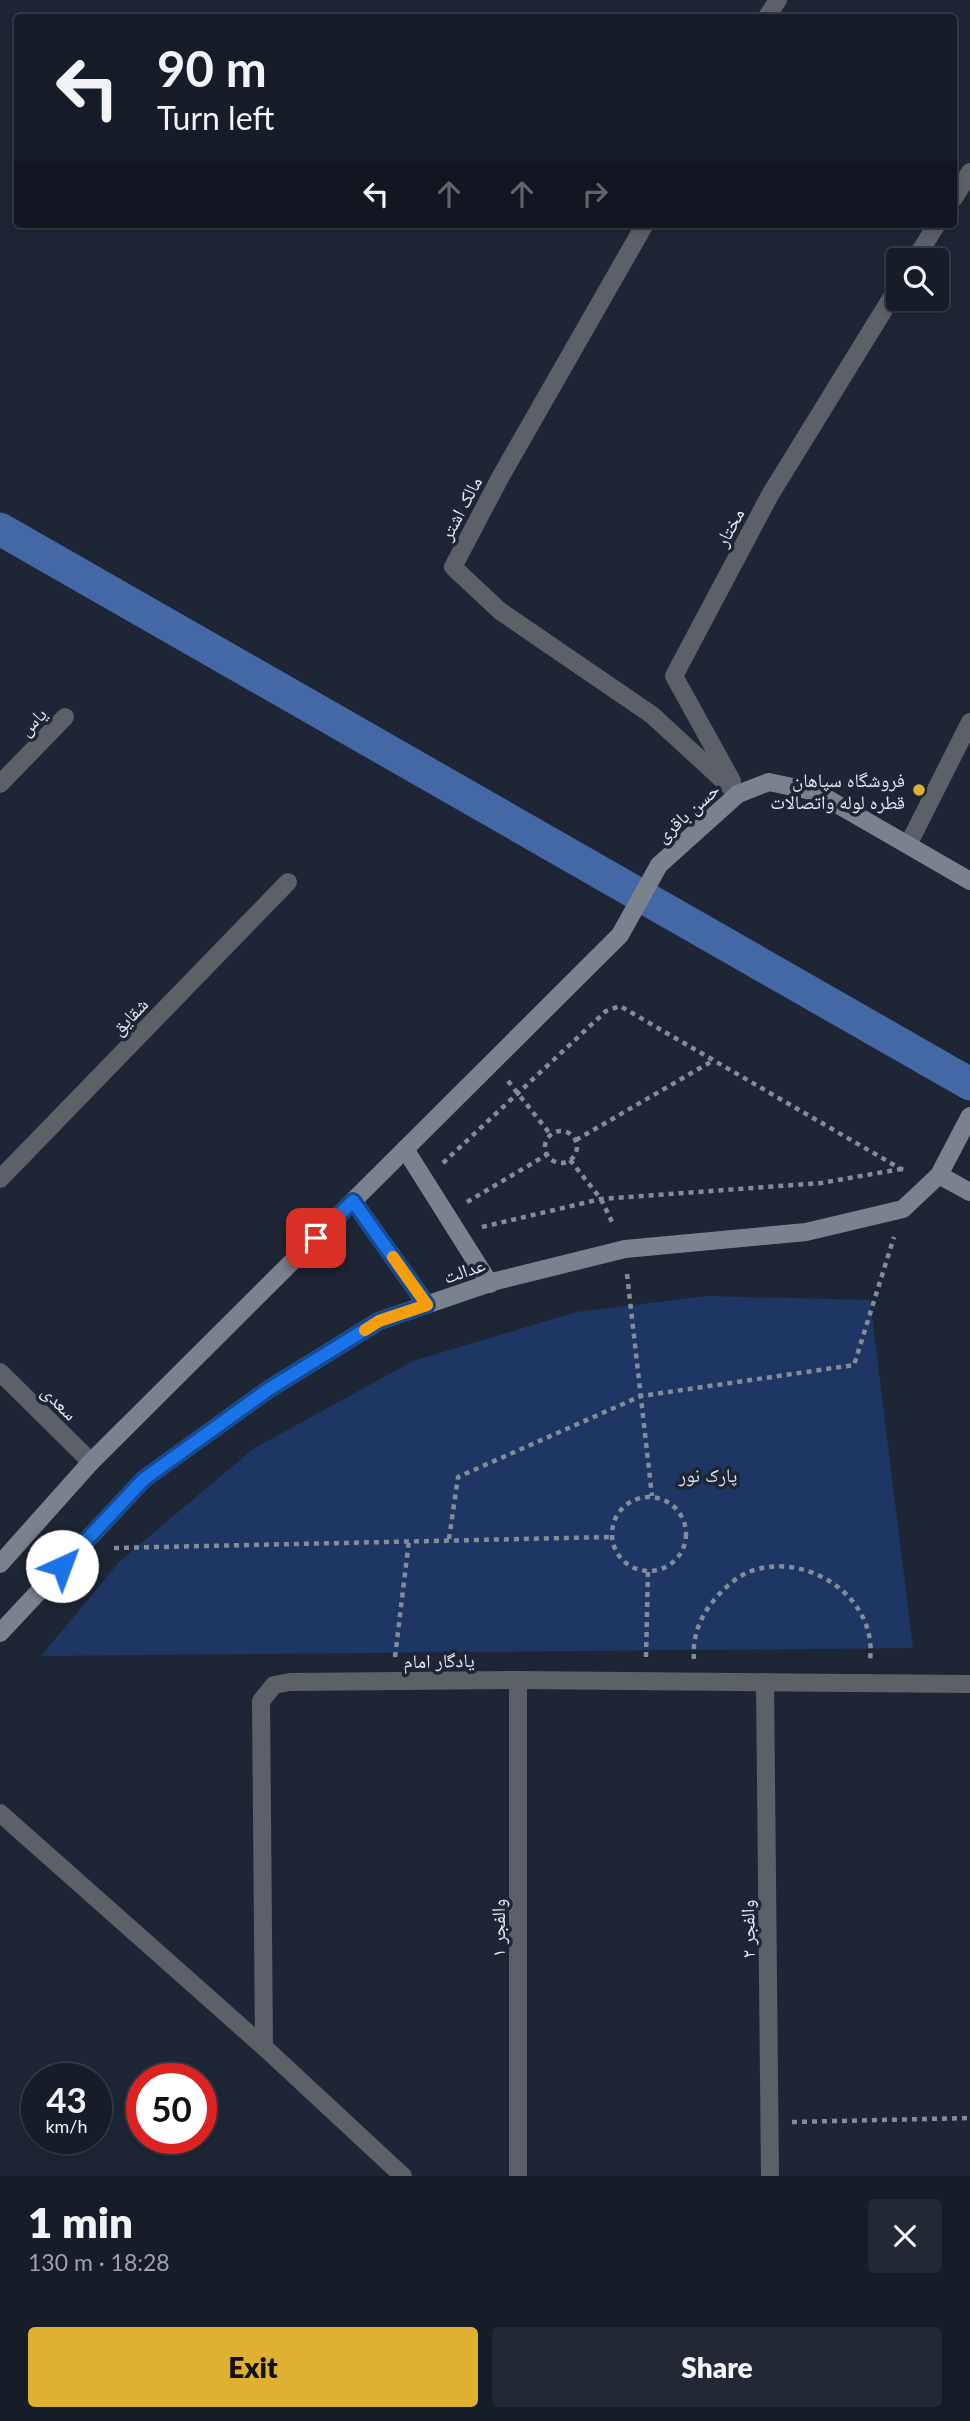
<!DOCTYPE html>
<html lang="en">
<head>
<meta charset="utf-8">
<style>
  body { margin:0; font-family:Lato,"Noto Naskh Arabic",sans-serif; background:#232934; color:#f1f3f6; height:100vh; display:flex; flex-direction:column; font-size:26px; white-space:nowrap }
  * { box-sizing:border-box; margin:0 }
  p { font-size:23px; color:#9ea1a8 }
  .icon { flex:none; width:38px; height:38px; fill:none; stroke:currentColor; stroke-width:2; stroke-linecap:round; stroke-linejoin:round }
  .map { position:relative; height:2176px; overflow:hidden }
  .details { display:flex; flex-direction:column; background:#161c28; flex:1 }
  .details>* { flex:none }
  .top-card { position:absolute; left:14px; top:14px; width:943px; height:214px; border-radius:7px; box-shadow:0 4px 10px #0003,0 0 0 2px #353a45; background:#161c28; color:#f1f3f6; overflow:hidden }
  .fabs { position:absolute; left:886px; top:248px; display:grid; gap:14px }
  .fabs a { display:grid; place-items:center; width:63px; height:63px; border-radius:7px; background:#161c28; box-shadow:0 4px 10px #0003,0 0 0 2px #353a45; font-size:35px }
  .speed { position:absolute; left:21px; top:2063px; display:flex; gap:14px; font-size:35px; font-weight:700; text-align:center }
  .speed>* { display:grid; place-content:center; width:91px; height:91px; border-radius:50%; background:#161c28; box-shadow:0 4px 10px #0003,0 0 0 2px #353a45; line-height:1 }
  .speed small { font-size:18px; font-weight:400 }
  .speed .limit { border:10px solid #d22; background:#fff; color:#111 }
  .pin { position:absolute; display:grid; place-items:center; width:60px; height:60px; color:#fff; margin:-30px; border-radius:14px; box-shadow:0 4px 10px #0006 }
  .me { position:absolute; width:77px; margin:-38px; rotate:43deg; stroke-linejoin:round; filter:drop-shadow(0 0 5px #0008) }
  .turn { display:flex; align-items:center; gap:24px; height:147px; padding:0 28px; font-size:32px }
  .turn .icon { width:91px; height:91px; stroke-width:2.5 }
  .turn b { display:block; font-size:49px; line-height:60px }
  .lanes { display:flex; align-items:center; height:66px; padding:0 28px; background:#0003; justify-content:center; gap:35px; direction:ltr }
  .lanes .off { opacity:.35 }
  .round { display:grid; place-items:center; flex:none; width:74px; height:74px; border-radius:7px; background:#232934 }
  .overview { display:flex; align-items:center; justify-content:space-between; height:119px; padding:0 28px }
  h1 { font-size:42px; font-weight:800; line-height:52px }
  .button { display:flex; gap:14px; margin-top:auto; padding:14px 28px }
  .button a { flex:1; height:80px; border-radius:7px; background:#deb133; color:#111; font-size:28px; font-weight:800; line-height:80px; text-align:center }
  .button a+a { background:#232934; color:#f1f3f6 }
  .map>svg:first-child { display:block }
  .green { fill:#1d3664 }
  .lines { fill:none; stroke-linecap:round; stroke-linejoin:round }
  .canal { stroke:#4467a5; stroke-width:33 }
  .path { stroke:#858c99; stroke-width:4.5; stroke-dasharray:5 5; stroke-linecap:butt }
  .street { stroke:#5c6168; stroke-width:18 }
  .secondary { stroke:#7a828e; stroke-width:18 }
  .route-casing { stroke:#114b97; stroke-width:18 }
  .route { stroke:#1a73e8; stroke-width:12 }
  .slow { stroke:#f59e0b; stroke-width:12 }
  .poi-dot { fill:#deb133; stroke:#1e2635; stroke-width:2.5 }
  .labels { text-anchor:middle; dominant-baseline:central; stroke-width:7; stroke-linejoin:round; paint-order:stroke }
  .street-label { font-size:19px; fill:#e4eaf4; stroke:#1e2635 }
  .poi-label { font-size:19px; fill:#e4eaf4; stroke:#1e2635; text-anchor:end }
  .park-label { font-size:19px; fill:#d6e1f3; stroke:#1e2635 }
</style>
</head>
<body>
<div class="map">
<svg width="970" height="2176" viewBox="0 0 970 2176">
  <rect width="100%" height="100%" fill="#1e2635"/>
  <polygon class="green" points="707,1296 870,1300 913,1648 41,1656 120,1561 253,1449 413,1361 576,1312"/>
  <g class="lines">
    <polyline class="canal" points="0,529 970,1084"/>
    <g class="path">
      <polyline points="508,1081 551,1135"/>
      <circle cx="561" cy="1147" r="16"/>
      <polyline points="576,1140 714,1060"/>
      <polyline points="570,1160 601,1199 614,1226"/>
      <polyline points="443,1163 606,1011 620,1006 901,1169 907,1170"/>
      <polyline points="467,1202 548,1154"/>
      <polyline points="482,1227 601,1199 821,1183 901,1169"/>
      <polyline points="627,1274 652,1496"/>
      <circle cx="649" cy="1534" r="37"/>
      <polyline points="449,1539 458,1477 641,1396 854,1365 894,1237"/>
      <polyline points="114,1548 612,1537"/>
      <polyline points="395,1657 409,1540"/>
      <polyline points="646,1657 648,1570"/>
      <path d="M 694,1659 C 692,1640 699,1619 711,1604 C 721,1591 735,1577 751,1571 C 808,1551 878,1598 870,1660"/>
      <polyline points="792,2122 970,2118"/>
    </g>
    <g class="street">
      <polyline points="766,18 778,0"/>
      <polyline points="954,198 970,172"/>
      <polyline points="645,224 501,476 453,567 500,611 652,715 738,794"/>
      <polyline points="914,261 937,224"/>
      <polyline points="732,781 674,676 770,495 898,287"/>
      <polyline points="0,784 65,717"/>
      <polyline points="908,845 970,722"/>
      <polyline points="0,1179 288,882"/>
      <polyline points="0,1372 91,1462"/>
      <polyline points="518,1680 518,2176"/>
      <polyline points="765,1682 770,2176"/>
      <polyline points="0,1813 264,2047 403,2176"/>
      <polyline points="264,2047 261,1701 274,1685 290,1682 518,1680 970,1684"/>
    </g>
    <g class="secondary">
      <polyline points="405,1149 490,1284"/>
      <polyline points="939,1175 970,1192"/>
      <polyline points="353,1201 427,1305"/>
      <polyline points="0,1564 91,1462 620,935 659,865 738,794 769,782 816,792 970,881"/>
      <polyline points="0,1633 144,1479 269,1389 379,1321 496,1281 625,1249 806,1232 903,1209 939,1175 970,1116"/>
    </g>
  </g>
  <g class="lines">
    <defs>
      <polyline id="route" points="62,1566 144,1479 269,1389 379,1321 427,1305 353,1201 316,1238"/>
    </defs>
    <use href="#route" class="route-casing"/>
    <use href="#route" class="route"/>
    <polyline class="slow" points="365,1330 379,1321 427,1305 393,1257"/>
  </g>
  <circle class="poi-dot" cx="919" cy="790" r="7"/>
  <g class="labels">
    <g class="street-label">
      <text transform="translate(460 508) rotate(-62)">مالک اشتر</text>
      <text transform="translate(729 527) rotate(-62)">مختار</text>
      <text transform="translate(32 721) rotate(-46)">یاس</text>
      <text transform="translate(687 812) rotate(-42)">حسن باقری</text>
      <text transform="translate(129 1016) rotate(-46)">شقایق</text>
      <text transform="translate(464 1270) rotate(-19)">عدالت</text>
      <text transform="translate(60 1402) rotate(45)">سعدی</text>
      <text transform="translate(439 1660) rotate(-1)">یادگار امام</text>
      <text transform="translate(497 1928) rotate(-90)">والفجر ۱</text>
      <text transform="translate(747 1929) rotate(-91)">والفجر ۲</text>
    </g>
    <g class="poi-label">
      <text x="905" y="779">فروشگاه سپاهان<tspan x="905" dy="22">قطره لوله واتصالات</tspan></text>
    </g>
    <g class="park-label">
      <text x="708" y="1474">پارک نور</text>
    </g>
  </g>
</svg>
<div class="fabs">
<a><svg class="icon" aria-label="search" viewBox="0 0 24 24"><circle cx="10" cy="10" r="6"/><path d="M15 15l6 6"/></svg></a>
</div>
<div class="speed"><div>43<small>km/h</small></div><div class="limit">50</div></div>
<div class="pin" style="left:316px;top:1238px;background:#d93025"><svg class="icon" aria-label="arrive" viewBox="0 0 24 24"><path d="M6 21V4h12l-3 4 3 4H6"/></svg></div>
<svg class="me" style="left:62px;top:1566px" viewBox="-20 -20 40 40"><circle r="19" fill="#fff"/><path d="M0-13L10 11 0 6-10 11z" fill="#1a73e8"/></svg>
<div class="top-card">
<div class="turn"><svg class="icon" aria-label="left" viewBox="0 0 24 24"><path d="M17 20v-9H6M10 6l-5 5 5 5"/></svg><div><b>90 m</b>Turn left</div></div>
<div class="lanes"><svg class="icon" aria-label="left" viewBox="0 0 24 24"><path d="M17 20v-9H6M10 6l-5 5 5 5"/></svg><svg class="icon off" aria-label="ahead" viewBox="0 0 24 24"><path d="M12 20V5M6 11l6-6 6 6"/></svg><svg class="icon off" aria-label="ahead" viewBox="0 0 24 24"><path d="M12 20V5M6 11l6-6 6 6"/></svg><svg class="icon off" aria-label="right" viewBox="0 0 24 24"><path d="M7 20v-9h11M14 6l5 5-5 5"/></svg></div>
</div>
</div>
<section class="details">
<div class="overview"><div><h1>1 min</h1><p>130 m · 18:28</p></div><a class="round"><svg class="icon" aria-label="close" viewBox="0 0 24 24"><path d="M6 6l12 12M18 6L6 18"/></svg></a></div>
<div class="button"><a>Exit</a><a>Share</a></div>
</section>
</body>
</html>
